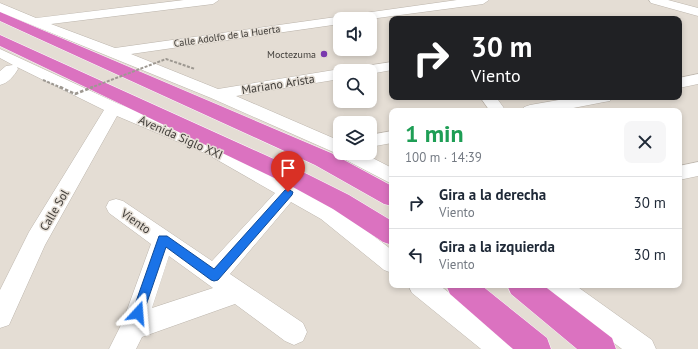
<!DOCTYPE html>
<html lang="es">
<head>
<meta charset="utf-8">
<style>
  body { margin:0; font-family:"PT Sans",sans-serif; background:#f6f6f7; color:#1f2937; height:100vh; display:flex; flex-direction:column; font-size:15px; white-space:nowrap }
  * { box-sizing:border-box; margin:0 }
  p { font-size:13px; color:#747a83 }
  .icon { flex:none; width:22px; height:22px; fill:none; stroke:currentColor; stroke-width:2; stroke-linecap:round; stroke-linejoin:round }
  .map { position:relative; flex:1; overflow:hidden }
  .side { position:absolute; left:389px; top:108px; width:293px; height:180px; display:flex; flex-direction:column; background:#fff; border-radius:8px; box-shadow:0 2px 6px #0003 }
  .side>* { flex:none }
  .guide { position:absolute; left:389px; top:16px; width:293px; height:84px; border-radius:8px; box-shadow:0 2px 6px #0003; background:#202124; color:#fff; overflow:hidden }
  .buttons { position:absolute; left:333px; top:12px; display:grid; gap:8px }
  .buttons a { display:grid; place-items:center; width:44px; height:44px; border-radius:8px; background:#fff; box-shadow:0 2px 6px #0003; font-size:20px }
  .pin { position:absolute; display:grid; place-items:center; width:34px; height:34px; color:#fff; margin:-41px -17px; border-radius:50% 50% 50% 0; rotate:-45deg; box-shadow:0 0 4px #0007 }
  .pin .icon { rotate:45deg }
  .me { position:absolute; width:44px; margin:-22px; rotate:19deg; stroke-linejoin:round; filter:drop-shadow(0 0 3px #0008) }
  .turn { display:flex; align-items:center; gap:14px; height:84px; padding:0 16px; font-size:18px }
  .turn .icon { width:52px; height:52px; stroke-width:2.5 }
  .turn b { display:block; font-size:28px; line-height:34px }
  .round { display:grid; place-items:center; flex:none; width:42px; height:42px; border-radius:8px; background:#f6f6f7 }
  .overview { display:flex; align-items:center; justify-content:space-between; height:68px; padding:0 16px }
  h1 { font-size:24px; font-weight:700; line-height:30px; color:#1e9e55 }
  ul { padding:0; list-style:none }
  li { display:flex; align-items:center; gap:12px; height:52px; padding:0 16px; border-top:1px solid #e0e1e3 }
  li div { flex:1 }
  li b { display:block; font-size:15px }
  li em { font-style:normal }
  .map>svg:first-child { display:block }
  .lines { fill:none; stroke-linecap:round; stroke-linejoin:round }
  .minor-casing { stroke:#bcb5ac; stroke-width:1 }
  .highway-casing { stroke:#fff; stroke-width:1 }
  .minor { fill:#fff; fill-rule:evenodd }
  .highway { fill:#db72c0; fill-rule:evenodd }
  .path-bridge-far1 { stroke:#9d9891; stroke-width:2; stroke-dasharray:3 1.5; stroke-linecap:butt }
  .path-bridge { stroke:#9d9891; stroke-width:2.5; stroke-dasharray:3.5 2; stroke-linecap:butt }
  .route { fill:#1a73e8; stroke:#114b97 }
  .poi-dot { fill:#7a39ae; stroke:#e4ddd4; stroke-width:1.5 }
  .labels { text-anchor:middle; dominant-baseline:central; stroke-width:3; stroke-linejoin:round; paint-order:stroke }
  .far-street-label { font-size:10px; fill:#3f3c38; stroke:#e4ddd4 }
  .far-poi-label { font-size:10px; fill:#3f3c38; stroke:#e4ddd4; text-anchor:end }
  .street-label { font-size:12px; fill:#3f3c38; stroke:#e4ddd4 }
</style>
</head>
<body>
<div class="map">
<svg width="698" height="349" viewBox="0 0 698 349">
  <rect width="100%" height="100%" fill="#e4ddd4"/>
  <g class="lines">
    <defs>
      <g id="minor">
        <polygon points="184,0 219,0 213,4 51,24 115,48 457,0 489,0 483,4 370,19 340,19 340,24 131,54 218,89 340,69 345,71 340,71 340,79 236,96 340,141 340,153 363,153 392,168 392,184 342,158 340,155 211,98 0,12 0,3 36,18"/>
        <polygon points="649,0 668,0 698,8 698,16 651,3"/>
        <path d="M 0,49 L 119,104 L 219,144 L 335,207 L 392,250 L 392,273 L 384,270 L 321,219 L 291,202 L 230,274 L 303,323 L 307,332 L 303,341 L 294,345 L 285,341 L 235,304 L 142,337 L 136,349 L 109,349 L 123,321 L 151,244 L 109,213 L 106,207 L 109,201 L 116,199 L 123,201 L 212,261 L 275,193 L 207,154 L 117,116 L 45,245 L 9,325 L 0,328 L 0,290 L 29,232 L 104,110 L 17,67 L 18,69 C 14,76 8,83 0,85 L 0,71 L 6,66 L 13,65 L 0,58 ZM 169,256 L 213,288 L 152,308 Z"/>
        <polygon points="392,62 392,70 370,74 370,71 351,71 353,68 358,67"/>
        <polygon points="698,74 698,84 679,88 679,78"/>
        <polygon points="480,97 496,97 506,111 490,111"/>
        <polygon points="576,97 612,97 610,101 604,102 558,111 522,111 524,107 530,105"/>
        <polygon points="392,131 392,143 370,147 370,135"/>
        <polygon points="698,162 698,176 679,180 679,166"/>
        <polygon points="408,285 439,285 511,340 515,349 481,349 412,293"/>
        <polygon points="544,285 575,285 652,340 656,349 622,349 548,293"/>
      </g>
      <g id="highway">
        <polygon points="0,12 331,153 392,186 392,206 384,204 315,165 0,21"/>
        <polygon points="0,35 307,174 349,195 392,221 392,245 383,242 333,209 291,186 0,46"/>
        <polygon points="446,285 481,285 547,338 551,349 513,349 450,294"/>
        <polygon points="507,285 543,285 612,338 616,349 577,349 511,294"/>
      </g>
    </defs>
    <use href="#minor" class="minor-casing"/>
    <use href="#highway" class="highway-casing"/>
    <use href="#minor" class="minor"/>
    <use href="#highway" class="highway"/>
    <g class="path-bridge-far1">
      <polyline points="43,80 62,88"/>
      <polyline points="90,88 166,59 195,69"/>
    </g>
    <polyline class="path-bridge" points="60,87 75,94 93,87"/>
  </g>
  <polygon class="route" points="288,189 293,192 292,195 218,280 214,281 211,280 166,247 142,317 138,319 134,317 132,313 159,236 167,236 214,269 285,190"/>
  <circle class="poi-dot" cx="324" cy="54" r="4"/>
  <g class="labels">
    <g class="far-street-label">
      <text transform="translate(227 36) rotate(-8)">Calle Adolfo de la Huerta</text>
    </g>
    <g class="far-poi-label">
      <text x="316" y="54">Moctezuma</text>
    </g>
    <g class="street-label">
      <text transform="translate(278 84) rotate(-9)">Mariano Arista</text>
      <text transform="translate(181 137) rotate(24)">Avenida Siglo XXI</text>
      <text transform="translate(54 210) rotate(-60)">Calle Sol</text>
      <text transform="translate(136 221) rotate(35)">Viento</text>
    </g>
  </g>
</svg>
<div class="buttons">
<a><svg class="icon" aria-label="sound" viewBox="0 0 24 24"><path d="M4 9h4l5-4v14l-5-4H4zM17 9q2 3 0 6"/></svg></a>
<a><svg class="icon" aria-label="search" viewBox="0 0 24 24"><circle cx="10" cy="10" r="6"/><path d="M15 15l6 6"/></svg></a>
<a><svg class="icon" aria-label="layers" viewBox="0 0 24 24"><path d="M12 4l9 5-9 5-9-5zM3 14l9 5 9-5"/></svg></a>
</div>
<div class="pin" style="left:288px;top:192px;background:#d93025"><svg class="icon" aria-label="arrive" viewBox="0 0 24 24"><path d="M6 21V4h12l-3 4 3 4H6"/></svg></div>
<svg class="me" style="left:138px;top:313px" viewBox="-20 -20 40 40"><path d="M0-17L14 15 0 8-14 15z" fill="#1a73e8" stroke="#fff" stroke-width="4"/></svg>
<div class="guide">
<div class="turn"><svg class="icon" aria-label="right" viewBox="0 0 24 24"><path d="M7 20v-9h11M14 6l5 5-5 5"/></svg><div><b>30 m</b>Viento</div></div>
</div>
<section class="side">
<div class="overview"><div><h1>1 min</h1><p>100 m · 14:39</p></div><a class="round"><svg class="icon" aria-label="close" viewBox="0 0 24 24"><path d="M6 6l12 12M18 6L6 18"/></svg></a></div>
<ul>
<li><svg class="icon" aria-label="right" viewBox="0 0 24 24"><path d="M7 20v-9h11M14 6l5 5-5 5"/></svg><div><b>Gira a la derecha</b><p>Viento</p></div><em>30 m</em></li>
<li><svg class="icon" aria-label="left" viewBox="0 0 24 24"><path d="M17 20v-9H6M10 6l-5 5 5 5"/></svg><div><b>Gira a la izquierda</b><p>Viento</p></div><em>30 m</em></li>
</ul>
</section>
</div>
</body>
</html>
